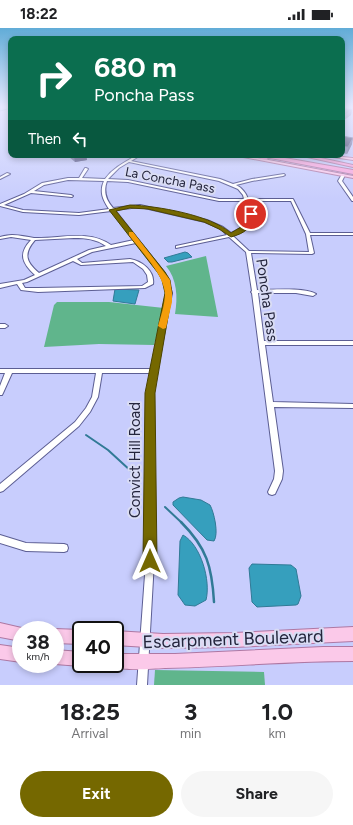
<!DOCTYPE html>
<html lang="en">
<head>
<meta charset="utf-8">
<style>
  body { margin:0; font-family:Figtree,sans-serif; background:#f6f6f6; color:#202124; height:100vh; display:flex; flex-direction:column; font-size:15px; white-space:nowrap }
  * { box-sizing:border-box; margin:0 }
  p { font-size:13px; color:#757577 }
  .icon { flex:none; width:22px; height:22px; fill:none; stroke:currentColor; stroke-width:2; stroke-linecap:round; stroke-linejoin:round }
  .map { position:relative; height:657px; overflow:hidden }
  .side { display:flex; flex-direction:column; background:#fff; flex:1 }
  .side>* { flex:none }
  .banner { position:absolute; left:8px; top:8px; width:337px; height:122px; border-radius:8px; box-shadow:0 2px 6px #0003; background:#0b6e4f; color:#fff; overflow:hidden }
  .speed { position:absolute; left:12px; top:593px; display:flex; gap:8px; font-size:20px; font-weight:700; text-align:center }
  .speed>* { display:grid; place-content:center; width:52px; height:52px; border-radius:50%; background:#fff; box-shadow:0 2px 6px #0003; line-height:1 }
  .speed small { font-size:10px; font-weight:400 }
  .speed .limit { border:2px solid #111; border-radius:6px; background:#fff; color:#111 }
  .pin { position:absolute; display:grid; place-items:center; width:34px; height:34px; color:#fff; margin:-17px; border:2px solid #fff; border-radius:50%; box-shadow:0 1px 4px #0007 }
  .me { position:absolute; width:44px; margin:-22px; rotate:0deg; stroke-linejoin:round; filter:drop-shadow(0 0 3px #0008) }
  .turn { display:flex; align-items:center; gap:14px; height:84px; padding:0 20px; font-size:18px }
  .turn .icon { width:52px; height:52px; stroke-width:2.5 }
  .turn b { display:block; font-size:28px; line-height:34px }
  .then { display:flex; align-items:center; height:38px; padding:0 20px; background:#0003; gap:8px; font-size:15px }
  .eta { display:flex; justify-content:space-evenly; align-items:center; height:68px; text-align:center }
  .eta b { font-size:24px; font-weight:700; line-height:28px }
  .cta { display:flex; gap:8px; margin-top:auto; padding:8px 20px }
  .cta a { flex:1; height:46px; border-radius:24px; background:#756800; color:#fff; font-size:16px; font-weight:700; line-height:46px; text-align:center }
  .cta a+a { background:#f6f6f6; color:#202124 }
  .status { display:flex; justify-content:space-between; align-items:center; height:28px; padding:0 20px; background:#fff; direction:ltr }
  .status svg { height:11px; fill:currentColor }
  .map>svg:first-child { display:block }
  .built { fill:#bdc1f6 }
  .green { fill:#60b58c }
  .water { fill:#369fbd; stroke:#317a96 }
  .lines { fill:none; stroke-linecap:round; stroke-linejoin:round }
  .stream-far2 { stroke:#317a96; stroke-width:1 }
  .stream-far1 { stroke:#317a96; stroke-width:2 }
  .stream { stroke:#317a96; stroke-width:2.5 }
  .minor-casing { stroke:#5c5e93; stroke-width:2 }
  .major-casing { stroke:#ae78a3; stroke-width:2 }
  .highway-casing { stroke:#ae78a3; stroke-width:2 }
  .minor { fill:#fff; fill-rule:evenodd }
  .major { fill:#fbc9e9; fill-rule:evenodd }
  .highway { fill:#f9a5db; fill-rule:evenodd }
  .wall { fill:#7678a8 }
  .shaded-wall { fill:#565686 }
  .building { fill:#252353; stroke:#565686 }
  .route { fill:#756800; stroke:#4c4400 }
  .slow { fill:#f59e0b }
  .labels { text-anchor:middle; dominant-baseline:central; stroke-width:4; stroke-linejoin:round; paint-order:stroke }
  .far-street-label { font-size:13px; fill:#24253c; stroke:#d9dcf4 }
  .street-label { font-size:15px; fill:#24253c; stroke:#d9dcf4 }
  .near-street-label { font-size:18px; fill:#24253c; stroke:#d9dcf4 }
</style>
</head>
<body>
<div class="status"><b>18:22</b><svg viewBox="0 0 49 12"><path d="M0 12V9h3v3zM5 12V6h3v6zM10 12V3h3v9zM15 12V0h3v12zM26 1h20v11H26zM47 4h2v5h-2z"/></svg></div>
<div class="map">
<svg width="353" height="657" viewBox="0 0 353 657">
  <rect width="100%" height="100%" fill="#c8cdfd"/>
  <polygon class="built" points="342,82 353,84 353,128 342,127"/>
  <g class="green">
    <path d="M 206,228 L 218,289 L 175,286 C 178,269 177,251 166,238 Z"/>
    <polygon points="57,274 109,274 164,280 154,317 99,316 44,319 54,277"/>
    <polygon points="155,642 264,644 265,657 154,657"/>
  </g>
  <g class="water">
    <polygon points="185,224 188,225 192,229 172,234 168,234 164,230"/>
    <polygon points="115,261 139,262 135,276 113,273"/>
    <path d="M 183,469 L 201,472 L 210,477 C 214,484 219,506 214,513 L 207,512 L 173,477 L 173,474 L 179,470 Z"/>
    <path d="M 183,507 C 201,517 211,553 206,572 L 195,578 L 185,577 L 178,567 L 180,513 Z"/>
    <polygon points="252,536 291,537 296,541 301,568 298,576 296,577 257,579 252,574 249,540"/>
  </g>
  <g class="lines">
    <polyline class="stream-far2" points="0,83 11,80"/>
    <g class="stream-far1">
      <polyline points="86,407 108,422 132,444"/>
      <polyline points="165,479 182,495"/>
    </g>
    <path class="stream" d="M 181,494 C 207,520 212,539 214,574"/>
    <defs>
      <g id="minor">
        <path d="M 137,127 L 141,127 L 131,133 L 220,151 L 233,156 L 252,151 L 284,146 L 285,147 L 283,148 L 252,153 L 236,157 C 242,160 246,165 248,171 L 293,171 L 310,205 L 353,205 L 353,207 L 310,207 L 314,225 L 312,226 L 251,225 L 257,262 C 272,262 303,259 316,266 L 313,268 L 296,265 L 258,265 L 264,313 L 353,313 L 353,317 L 265,317 L 273,374 L 353,376 L 353,380 L 274,379 L 283,443 L 282,451 L 275,466 L 272,467 L 269,466 L 268,464 L 274,451 L 275,443 L 252,265 L 251,264 L 252,263 L 246,224 L 229,209 L 176,220 L 176,218 L 227,207 L 221,201 L 205,194 L 140,179 L 115,182 L 164,244 L 168,252 L 172,265 L 153,365 L 154,533 L 147,657 L 137,657 L 146,533 L 147,365 L 151,345 L 102,345 L 98,369 L 90,384 L 79,398 L 3,463 L 0,464 L 0,456 L 75,394 L 86,380 L 92,369 L 96,345 L 12,345 L 3,365 L 2,367 L 0,367 L 0,358 L 5,345 L 0,345 L 0,341 L 151,341 L 166,265 L 164,252 L 160,244 L 136,215 L 92,224 L 77,231 L 82,235 L 130,231 C 142,233 155,243 153,256 L 145,260 L 38,264 L 21,262 L 17,256 L 0,260 L 0,256 L 24,252 L 35,247 C 22,235 18,226 31,212 L 11,209 L 0,211 L 0,209 C 4,208 8,207 12,207 C 20,207 27,209 34,210 C 60,211 88,201 111,217 L 134,212 L 111,183 L 79,187 L 23,184 L 0,178 L 0,176 L 24,166 L 42,155 L 68,150 L 79,150 L 85,140 L 86,140 L 88,141 L 82,150 L 105,151 C 113,140 125,134 137,127 ZM 129,134 L 219,153 L 238,161 L 243,167 L 244,171 L 219,171 L 128,152 L 108,151 L 119,140 ZM 68,152 L 104,153 C 99,164 103,172 109,181 L 79,185 L 23,182 L 4,177 L 31,165 L 72,169 L 73,168 L 71,167 L 34,163 L 44,157 ZM 107,153 L 128,154 L 219,173 L 245,173 C 252,195 250,195 231,205 L 223,199 L 207,192 L 140,177 L 113,180 C 106,172 103,164 107,153 ZM 249,173 L 291,173 L 306,206 L 309,224 L 249,223 L 233,208 C 253,197 256,196 249,173 ZM 74,210 C 86,210 96,211 106,218 L 89,222 L 39,245 C 26,234 23,226 35,212 ZM 73,233 L 81,237 L 133,234 L 143,241 L 147,247 L 148,254 L 142,258 L 38,260 L 25,260 L 22,255 L 27,254 Z"/>
        <polygon points="7,145 10,146 0,151 0,149"/>
        <polygon points="342,146 345,147 342,153 353,169 353,173 352,173 338,153"/>
        <polygon points="0,296 5,296 8,298 5,300 0,300"/>
        <polygon points="0,507 26,515 64,516 67,517 68,520 67,523 64,524 26,523 0,515"/>
      </g>
      <g id="major">
        <polygon points="233,127 242,127 353,148 353,150"/>
        <polygon points="324,127 353,130 353,132 326,128"/>
        <polygon points="0,595 26,601 21,602 21,613 0,609"/>
        <polygon points="353,599 353,613 234,619 163,620 115,617 115,603 163,606 234,605"/>
        <polygon points="55,601 81,602 81,616 55,615 55,602 54,602"/>
        <polygon points="0,617 21,620 21,634 0,631"/>
        <path d="M 323,619 L 353,619 L 353,633 C 290,633 227,639 165,640 C 150,641 123,643 110,638 L 109,636 L 115,636 L 115,626 L 175,626 Z"/>
        <polygon points="55,622 81,624 81,636 85,636 81,638 55,636"/>
      </g>
      <g id="highway">
        <polygon points="244,127 268,127 353,142 353,146 265,129 268,131 266,132"/>
        <polygon points="298,127 307,127 353,137 353,139"/>
      </g>
    </defs>
    <use href="#minor" class="minor-casing"/>
    <use href="#major" class="major-casing"/>
    <use href="#highway" class="highway-casing"/>
    <use href="#minor" class="minor"/>
    <use href="#major" class="major"/>
    <use href="#highway" class="highway"/>
  </g>
  <g class="wall">
    <polygon points="342,80 352,82 351,87 344,92 342,91"/>
    <polygon points="342,108 352,116 347,126 342,125"/>
    <polygon points="68,127 86,127 87,132 75,134 68,128"/>
  </g>
  <g class="shaded-wall">
    <polygon points="352,82 351,87 344,92 345,87"/>
    <polygon points="353,110 352,116 347,126 348,119"/>
    <polygon points="81,127 86,127 87,132 75,134 74,128"/>
  </g>
  <g class="building">
    <polygon points="342,80 352,82 345,87 342,86"/>
    <polygon points="342,108 353,110 348,119 342,118"/>
    <polygon points="72,127 81,127 74,128"/>
  </g>
  <linearGradient id="sky" x2="0" y2="1"><stop stop-color="#61acd7"/><stop offset="0.46" stop-color="#e6e8fe"/><stop offset="1" stop-color="#e6e8fe" stop-opacity="0"/></linearGradient>
  <rect width="353" height="171" fill="url(#sky)"/>
  <path class="route" d="M 130,177 C 158,178 210,187 231,205 L 246,196 L 249,185 L 254,186 C 251,201 245,205 231,209 L 219,201 L 204,194 L 148,181 L 130,180 L 116,183 L 165,244 L 170,252 L 172,265 L 155,365 L 157,533 L 155,538 L 150,540 L 145,538 L 143,533 L 145,365 L 165,265 L 162,252 L 158,245 L 109,182 Z"/>
  <path class="slow" d="M 129,204 L 133,204 L 170,252 L 172,265 L 172,274 L 166,300 L 163,301 L 158,298 C 161,288 165,276 165,265 C 163,245 140,222 129,207 Z"/>
  <g class="labels">
    <g class="far-street-label">
      <text transform="translate(170 152) rotate(11)">La Concha Pass</text>
    </g>
    <g class="street-label">
      <text transform="translate(267 272) rotate(82)">Poncha Pass</text>
      <text transform="translate(135 432) rotate(-90)">Convict Hill Road</text>
    </g>
    <g class="near-street-label">
      <text transform="translate(233 611) rotate(-2)">Escarpment Boulevard</text>
    </g>
  </g>
</svg>
<div class="speed"><div>38<small>km/h</small></div><div class="limit">40</div></div>
<div class="pin" style="left:251px;top:186px;background:#d93025"><svg class="icon" aria-label="arrive" viewBox="0 0 24 24"><path d="M6 21V4h12l-3 4 3 4H6"/></svg></div>
<svg class="me" style="left:150px;top:533px" viewBox="-20 -20 40 40"><path d="M0-17L14 15 0 8-14 15z" fill="#756800" stroke="#fff" stroke-width="4"/></svg>
<div class="banner">
<div class="turn"><svg class="icon" aria-label="right" viewBox="0 0 24 24"><path d="M7 20v-9h11M14 6l5 5-5 5"/></svg><div><b>680 m</b>Poncha Pass</div></div>
<div class="then">Then<svg class="icon" aria-label="left" viewBox="0 0 24 24"><path d="M17 20v-9H6M10 6l-5 5 5 5"/></svg></div>
</div>
</div>
<section class="side">
<div class="eta">
<div><b>18:25</b><p>Arrival</p></div>
<div><b>3</b><p>min</p></div>
<div><b>1.0</b><p>km</p></div>
</div>
<div class="cta"><a>Exit</a><a>Share</a></div>
</section>
</body>
</html>
